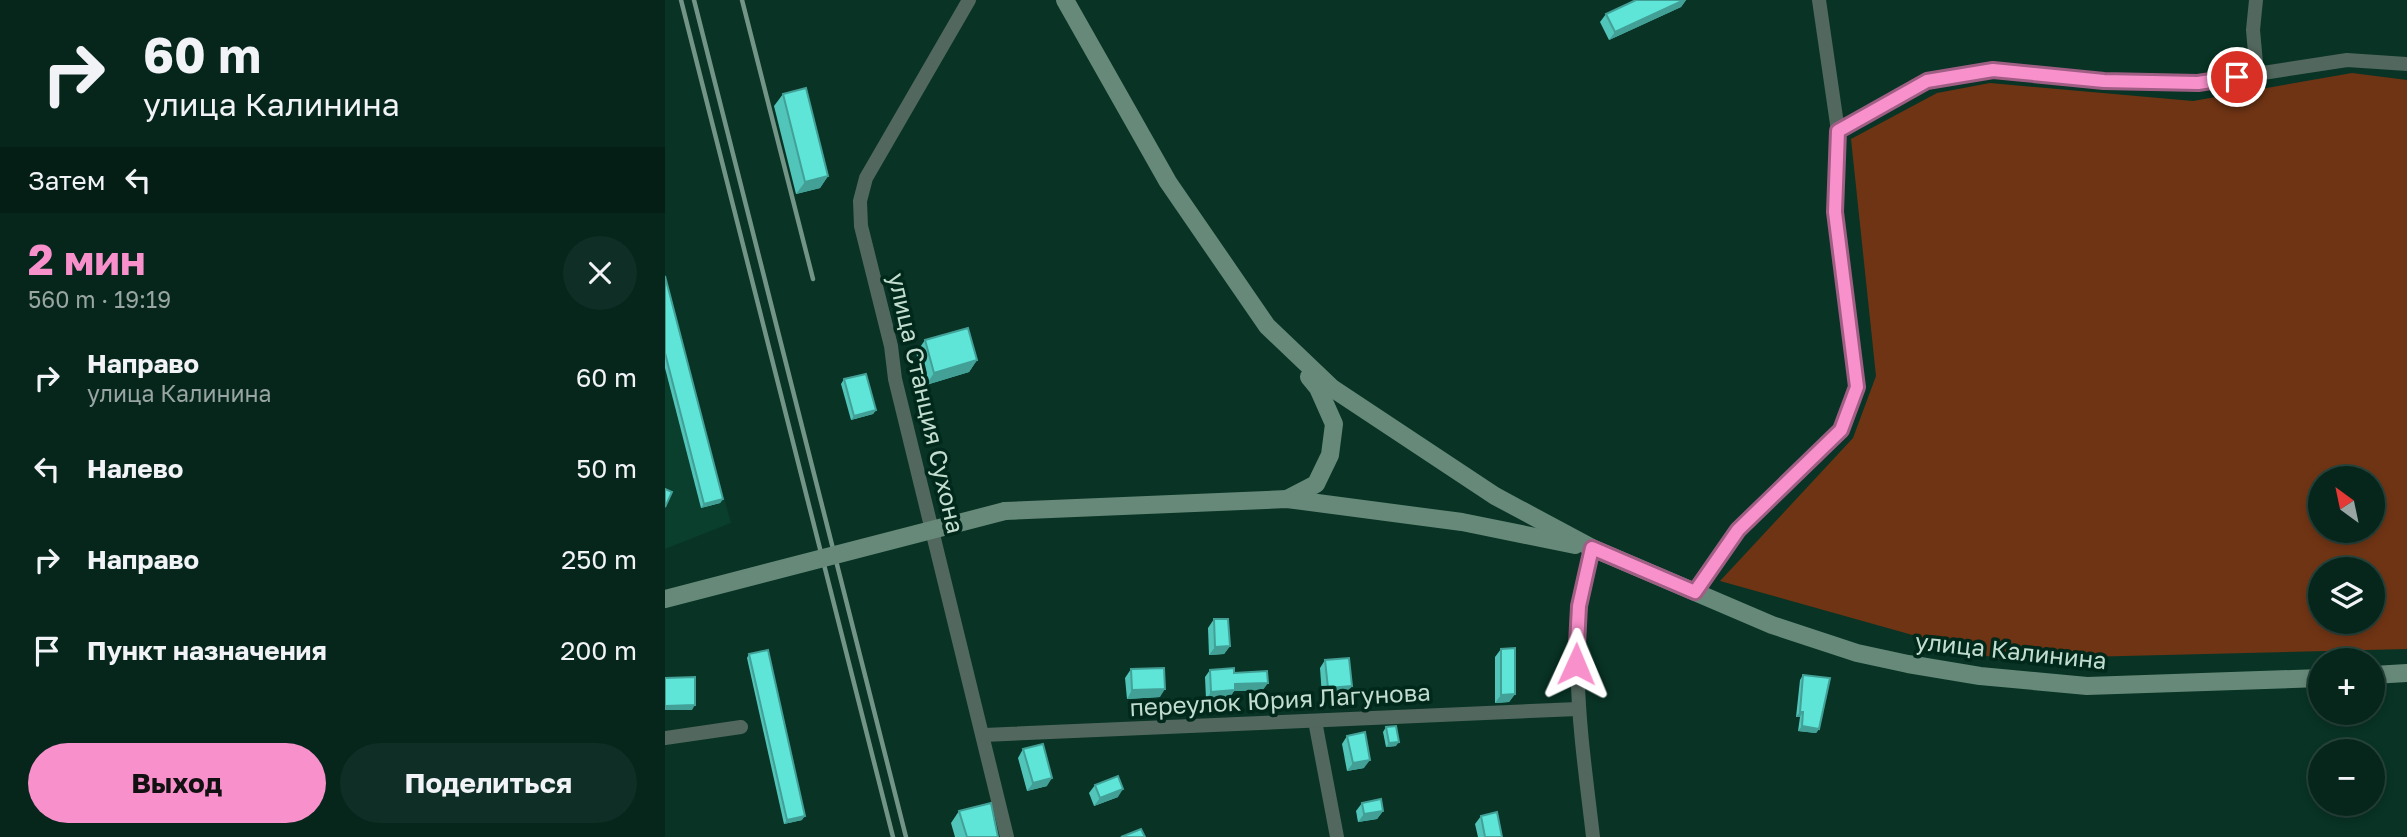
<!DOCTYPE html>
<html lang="ru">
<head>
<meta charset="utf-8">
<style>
  body { margin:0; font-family:"Golos Text",sans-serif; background:#0f2e25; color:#f1f3f6; height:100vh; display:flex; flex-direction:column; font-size:26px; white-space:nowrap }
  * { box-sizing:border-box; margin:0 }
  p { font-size:23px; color:#98a5a3 }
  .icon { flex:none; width:38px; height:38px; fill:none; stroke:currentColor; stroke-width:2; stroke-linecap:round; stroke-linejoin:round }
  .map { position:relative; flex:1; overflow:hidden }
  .sheet { display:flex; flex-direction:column; background:#06261c; width:665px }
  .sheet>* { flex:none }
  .banner { background:#06261c; color:#f1f3f6; overflow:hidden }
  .needle { width:46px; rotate:327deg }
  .controls { position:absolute; left:1643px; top:466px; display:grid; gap:14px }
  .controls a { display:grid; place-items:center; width:77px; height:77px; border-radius:50%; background:#06261c; box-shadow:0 4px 10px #0003,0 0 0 2px #27433b; font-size:35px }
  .pin { position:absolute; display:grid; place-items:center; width:60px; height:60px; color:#fff; margin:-30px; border:4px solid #fff; border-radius:50%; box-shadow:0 2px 7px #0007 }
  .me { position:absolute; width:77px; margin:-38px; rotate:1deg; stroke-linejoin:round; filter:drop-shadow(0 0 5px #0008) }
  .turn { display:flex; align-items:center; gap:24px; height:147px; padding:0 28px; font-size:32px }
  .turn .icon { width:91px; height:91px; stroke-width:2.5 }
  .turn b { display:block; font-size:49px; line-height:60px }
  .then { display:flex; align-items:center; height:66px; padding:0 28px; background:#0003; gap:14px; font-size:26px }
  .round { display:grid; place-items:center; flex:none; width:74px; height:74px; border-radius:37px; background:#0f2e25 }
  .headline { display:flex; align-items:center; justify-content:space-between; height:119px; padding:0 28px }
  h1 { font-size:42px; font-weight:700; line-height:52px; color:#f890cb }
  .primary-button { display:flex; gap:14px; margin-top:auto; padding:14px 28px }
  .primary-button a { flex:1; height:80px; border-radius:42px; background:#f890cb; color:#111; font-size:28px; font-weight:700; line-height:80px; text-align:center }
  .primary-button a+a { background:#0f2e25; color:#f1f3f6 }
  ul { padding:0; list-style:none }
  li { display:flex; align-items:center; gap:21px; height:91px; padding:0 28px }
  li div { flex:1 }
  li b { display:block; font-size:26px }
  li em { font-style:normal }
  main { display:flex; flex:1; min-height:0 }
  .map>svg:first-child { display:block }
  .built { fill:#0a3e2d }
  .green { fill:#6f3414; fill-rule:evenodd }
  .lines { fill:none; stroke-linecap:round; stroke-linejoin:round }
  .street { stroke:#52675d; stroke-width:14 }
  .secondary { stroke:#668979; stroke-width:18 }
  .rail { stroke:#739587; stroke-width:4.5 }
  .secondary-bridge { stroke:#668979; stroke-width:18 }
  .wall { fill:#52c5ba }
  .shaded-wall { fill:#42a097 }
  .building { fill:#5fe5d8; stroke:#42a097; stroke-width:2 }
  .route-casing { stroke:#a15e84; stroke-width:18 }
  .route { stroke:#f890cb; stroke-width:12 }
  .labels { text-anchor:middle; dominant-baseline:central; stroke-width:7; stroke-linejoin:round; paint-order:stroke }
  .street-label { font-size:24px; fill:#c2ddd0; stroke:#00291b }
</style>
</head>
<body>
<main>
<section class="sheet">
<div class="banner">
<div class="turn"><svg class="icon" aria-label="right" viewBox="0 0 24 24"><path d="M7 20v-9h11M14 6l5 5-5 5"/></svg><div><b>60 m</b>улица Калинина</div></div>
<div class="then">Затем<svg class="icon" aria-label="left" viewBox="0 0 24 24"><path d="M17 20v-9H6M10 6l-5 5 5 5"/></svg></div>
</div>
<div class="headline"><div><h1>2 мин</h1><p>560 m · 19:19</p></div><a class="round"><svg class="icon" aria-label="close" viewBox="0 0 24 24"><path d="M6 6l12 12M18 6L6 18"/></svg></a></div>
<ul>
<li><svg class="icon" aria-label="right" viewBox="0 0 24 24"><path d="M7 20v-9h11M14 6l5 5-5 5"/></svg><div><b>Направо</b><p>улица Калинина</p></div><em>60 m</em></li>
<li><svg class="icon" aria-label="left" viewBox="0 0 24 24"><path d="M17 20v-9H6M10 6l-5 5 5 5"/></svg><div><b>Налево</b></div><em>50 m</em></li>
<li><svg class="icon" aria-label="right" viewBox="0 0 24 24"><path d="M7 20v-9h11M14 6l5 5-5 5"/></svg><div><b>Направо</b></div><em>250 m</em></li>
<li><svg class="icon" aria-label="arrive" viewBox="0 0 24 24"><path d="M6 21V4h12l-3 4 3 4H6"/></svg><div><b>Пункт назначения</b></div><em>200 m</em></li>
</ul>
<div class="primary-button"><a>Выход</a><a>Поделиться</a></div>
</section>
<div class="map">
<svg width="1742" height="837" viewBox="0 0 1742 837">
  <rect width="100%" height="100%" fill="#083325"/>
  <polygon class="built" points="0,282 66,523 0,549"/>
  <path class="green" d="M 1687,73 L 1742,80 L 1742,649 L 1333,659 L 1055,581 L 1188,438 L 1211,376 L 1186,139 L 1272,93 L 1325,83 L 1528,101 ZM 1656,478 L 1708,478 L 1708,530 L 1656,530 ZM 1656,569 L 1708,569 L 1708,621 L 1656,621 Z"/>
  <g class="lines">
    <g class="street">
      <polyline points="304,0 201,178 195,201 196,226 226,346 230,379 342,837"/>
      <polyline points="1591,0 1588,30 1592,74"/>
      <polyline points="1173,131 1262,81 1328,70 1439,81 1533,83 1682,60 1742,64"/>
      <path d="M 927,548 C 900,644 917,740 928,837"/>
      <polyline points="1030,592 1073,530 1176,430 1192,387 1170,212 1173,131 1154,0"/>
      <polyline points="650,721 672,837"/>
      <polyline points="319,735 913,709"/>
      <polyline points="0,738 76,727"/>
    </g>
    <g class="secondary">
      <polyline points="400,0 503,182 602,326 667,388 830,496 927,548 1107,625 1192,653 1243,664 1315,676 1422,686 1656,678"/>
      <polyline points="622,499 651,484 665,455 669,424 653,388 644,377"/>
      <polyline points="340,511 622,499 797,522 910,545"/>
      <polyline points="1708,675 1742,673"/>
    </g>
    <g class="rail">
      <polyline points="16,0 228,837"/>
      <polyline points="29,0 241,837"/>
      <polyline points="77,0 148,279"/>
    </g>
    <polyline class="secondary-bridge" points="0,599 340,511"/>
  </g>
  <g class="wall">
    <polygon points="971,0 1021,0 1016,7 944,40 935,22 941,14"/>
    <polygon points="118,94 163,176 155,188 131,194 109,106"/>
    <polygon points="0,276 58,499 55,503 36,508 0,368"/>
    <polygon points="260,340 312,360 304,372 261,385 251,353"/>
    <polygon points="179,379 211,410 208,414 186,420 176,384"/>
    <polygon points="549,619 565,646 559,654 544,655 543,628"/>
    <polygon points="836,649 850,694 844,702 830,703 830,657"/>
    <polygon points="84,654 137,820 119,824 82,658"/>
    <polygon points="660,660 687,686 681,694 657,696 655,668"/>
    <polygon points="466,669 495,697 462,699 460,678"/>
    <polygon points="545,670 569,673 598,690 569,691 565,697 541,699 540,677"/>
    <polygon points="1138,675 1154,729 1151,733 1133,731 1135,717 1131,717 1135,680"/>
    <polygon points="721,727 731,746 721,747 718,732"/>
    <polygon points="682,736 699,768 682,771 677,744"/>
    <polygon points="358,749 382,786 362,791 353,758"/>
    <polygon points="430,785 453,797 429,806 424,793"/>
    <polygon points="697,803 718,811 712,819 693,822 691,811"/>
    <polygon points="294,811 333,837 290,837 286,823"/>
    <polygon points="816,816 837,837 813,837 810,824"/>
  </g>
  <g class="shaded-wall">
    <polygon points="1019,0 1021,0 1016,7 944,40 950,32"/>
    <polygon points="163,176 155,188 131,194 140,182"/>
    <polygon points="312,360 304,372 261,385 269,373"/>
    <polygon points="211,410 208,414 186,420 189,416"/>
    <polygon points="58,499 55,503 36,508 39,504"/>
    <polygon points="565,646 559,654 544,655 550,647"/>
    <polygon points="603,683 598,690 569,691 565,697 541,699 546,692 570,684"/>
    <polygon points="687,686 681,694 657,696 663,688"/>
    <polygon points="500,689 495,697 462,699 467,690"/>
    <polygon points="850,694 844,702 830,703 836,695"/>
    <polygon points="30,705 27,710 0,710 0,706"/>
    <polygon points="1135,712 1138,712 1135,717 1131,717"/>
    <polygon points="1137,726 1154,729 1151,733 1133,731"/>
    <polygon points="734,742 731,746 721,747 724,743"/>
    <polygon points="705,760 699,768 682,771 688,763"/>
    <polygon points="387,778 382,786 362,791 368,783"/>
    <polygon points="458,789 453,797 429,806 435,798"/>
    <polygon points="718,811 712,819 693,822 699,814"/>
    <polygon points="140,816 137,820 119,824 122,820"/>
  </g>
  <g class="building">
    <polygon points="971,0 1019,0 950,32 941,14"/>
    <polygon points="141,88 163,176 140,182 118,94"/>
    <polygon points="0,276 58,499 39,504 0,353"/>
    <polygon points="303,328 312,360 269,373 260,340"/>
    <polygon points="201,374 211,410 189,416 179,379"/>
    <polygon points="0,489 7,492 0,507"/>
    <polygon points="549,619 563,619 565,646 550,647"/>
    <polygon points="850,648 850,694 836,695 836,649"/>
    <polygon points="103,650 140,816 122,820 84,654"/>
    <polygon points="684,658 687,686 663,688 660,660"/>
    <polygon points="499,668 500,689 467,690 466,669"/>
    <polygon points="569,668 569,673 602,671 603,683 570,684 570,690 546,692 545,670"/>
    <polygon points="1138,675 1165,678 1154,729 1137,726 1138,712 1135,712"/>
    <polygon points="30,677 30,705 0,706 0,678"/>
    <polygon points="731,726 734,742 724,743 721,727"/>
    <polygon points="700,732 705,760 688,763 682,736"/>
    <polygon points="378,744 387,778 368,783 358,749"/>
    <polygon points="453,776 458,789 435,798 430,785"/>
    <polygon points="716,799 718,811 699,814 697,803"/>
    <polygon points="326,803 333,837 302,837 294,811"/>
    <polygon points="832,812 837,837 820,837 816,816"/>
    <polygon points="476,829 480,837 456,837"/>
  </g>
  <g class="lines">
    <defs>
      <polyline id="route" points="911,664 914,606 927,548 1030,592 1073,530 1176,430 1192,387 1170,212 1173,131 1262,81 1328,70 1439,81 1533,83 1572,77"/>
    </defs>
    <use href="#route" class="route-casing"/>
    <use href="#route" class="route"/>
  </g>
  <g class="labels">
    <g class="street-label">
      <text transform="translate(262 403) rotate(77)">улица Станция Сухона</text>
      <text transform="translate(1346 650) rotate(6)">улица Калинина</text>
      <text transform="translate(615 699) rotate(-3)">переулок Юрия Лагунова</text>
    </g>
  </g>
</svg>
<div class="controls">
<a><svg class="needle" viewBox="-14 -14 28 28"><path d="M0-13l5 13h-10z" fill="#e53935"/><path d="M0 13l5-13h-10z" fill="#98a5a3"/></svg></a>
<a><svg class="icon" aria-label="layers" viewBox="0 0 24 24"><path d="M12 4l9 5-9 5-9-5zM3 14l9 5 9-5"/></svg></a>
<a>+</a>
<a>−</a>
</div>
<div class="pin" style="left:1572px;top:77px;background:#d93025"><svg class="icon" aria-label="arrive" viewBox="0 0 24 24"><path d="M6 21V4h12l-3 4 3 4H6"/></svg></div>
<svg class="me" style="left:911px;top:664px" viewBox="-20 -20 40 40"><path d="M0-17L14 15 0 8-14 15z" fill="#f890cb" stroke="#fff" stroke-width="4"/></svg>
</div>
</main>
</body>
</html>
